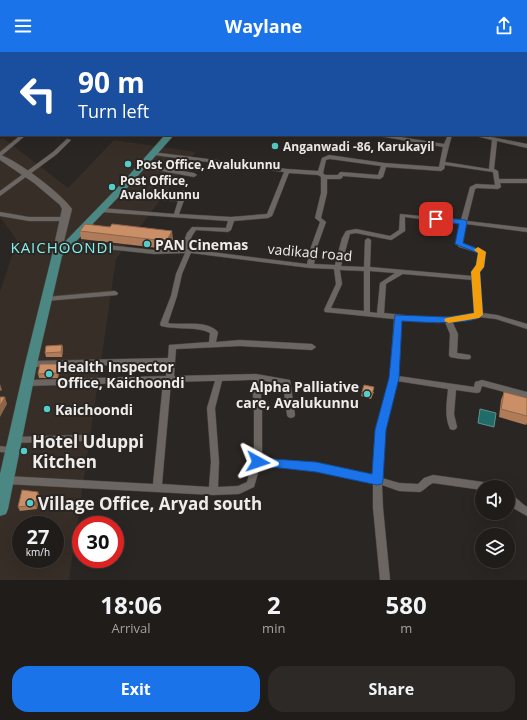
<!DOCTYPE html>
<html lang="en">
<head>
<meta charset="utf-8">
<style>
  body { margin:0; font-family:"Open Sans",sans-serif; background:#2d2927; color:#f1f3f6; height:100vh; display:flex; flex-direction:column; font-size:15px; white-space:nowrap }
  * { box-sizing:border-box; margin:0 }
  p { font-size:13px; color:#a2a1a2 }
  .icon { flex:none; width:22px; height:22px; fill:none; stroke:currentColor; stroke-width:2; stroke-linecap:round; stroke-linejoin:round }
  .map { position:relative; height:528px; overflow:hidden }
  .sheet { display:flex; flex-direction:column; background:#201c1a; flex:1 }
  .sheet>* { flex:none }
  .banner { position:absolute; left:0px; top:0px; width:527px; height:84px; box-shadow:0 4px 16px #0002,0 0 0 1px #3d3a39; background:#1a4fa0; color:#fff; overflow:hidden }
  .tools { position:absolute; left:475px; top:428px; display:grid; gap:8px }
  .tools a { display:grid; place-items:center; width:40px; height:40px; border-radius:50%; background:#201c1a; box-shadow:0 4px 16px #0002,0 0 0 1px #3d3a39; font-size:20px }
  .speed { position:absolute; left:12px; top:464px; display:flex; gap:8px; font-size:20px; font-weight:700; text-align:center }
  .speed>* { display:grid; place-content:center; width:52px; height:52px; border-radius:50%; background:#201c1a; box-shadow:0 4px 16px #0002,0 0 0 1px #3d3a39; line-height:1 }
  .speed small { font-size:10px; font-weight:400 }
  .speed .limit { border:6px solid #d22; background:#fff; color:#111 }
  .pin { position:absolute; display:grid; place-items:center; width:34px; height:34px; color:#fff; margin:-17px; border-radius:8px; box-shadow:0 2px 6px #0006 }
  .me { position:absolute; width:44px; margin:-22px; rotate:95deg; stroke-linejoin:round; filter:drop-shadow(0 0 3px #0008) }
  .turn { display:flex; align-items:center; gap:14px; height:84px; padding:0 12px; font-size:18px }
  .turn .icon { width:52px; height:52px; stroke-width:2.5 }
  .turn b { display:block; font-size:28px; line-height:34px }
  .eta { display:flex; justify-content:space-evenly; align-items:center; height:68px; text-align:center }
  .eta b { font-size:24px; font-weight:700; line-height:28px }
  .button { display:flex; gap:8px; margin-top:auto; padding:8px 12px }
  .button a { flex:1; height:46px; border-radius:16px; background:#1a73e8; color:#fff; font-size:16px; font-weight:700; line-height:46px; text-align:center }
  .button a+a { background:#2d2927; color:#f1f3f6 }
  header { display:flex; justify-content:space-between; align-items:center; height:52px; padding:0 12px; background:#1a73e8; color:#fff; font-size:18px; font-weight:700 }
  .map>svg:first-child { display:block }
  .built { fill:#372e27; fill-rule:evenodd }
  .water { fill:#206c69; stroke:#5e9290 }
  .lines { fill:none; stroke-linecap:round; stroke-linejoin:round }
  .minor-casing { stroke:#484441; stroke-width:1 }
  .secondary-casing { stroke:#484441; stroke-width:1 }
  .primary-casing { stroke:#484441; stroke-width:1 }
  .minor { fill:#6b6662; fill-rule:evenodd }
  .secondary { fill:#6b6662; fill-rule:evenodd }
  .primary { fill:#4b8884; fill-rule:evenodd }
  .wall { fill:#af7b59 }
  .shaded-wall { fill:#8e6449 }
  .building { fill:#cb8f68; stroke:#8e6449 }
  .route { fill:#1a73e8; stroke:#114b97 }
  .slow { fill:#f59e0b }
  .poi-dot { fill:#54cdc8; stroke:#2a2623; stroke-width:1.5 }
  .labels { text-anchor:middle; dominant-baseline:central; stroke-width:4; stroke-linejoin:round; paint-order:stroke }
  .far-poi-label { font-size:12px; font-weight:bold; fill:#efecea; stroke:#2a2623; text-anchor:start }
  .poi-label { font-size:14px; font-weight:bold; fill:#efecea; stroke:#2a2623; text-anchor:start }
  .street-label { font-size:14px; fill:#efecea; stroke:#2a2623 }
  .neighbourhood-label { font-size:15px; letter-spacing:1px; fill:#84efea; stroke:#2a2623 }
  .near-poi-label { font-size:17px; font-weight:bold; fill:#efecea; stroke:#2a2623; text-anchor:start }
</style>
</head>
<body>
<header><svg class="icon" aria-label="menu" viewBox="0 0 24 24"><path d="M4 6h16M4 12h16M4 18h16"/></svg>Waylane<svg class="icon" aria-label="share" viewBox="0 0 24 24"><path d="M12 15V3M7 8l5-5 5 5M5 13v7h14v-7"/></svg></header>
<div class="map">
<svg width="527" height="528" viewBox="0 0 527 528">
  <rect width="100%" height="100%" fill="#2a2623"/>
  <path class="built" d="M 3,86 L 68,136 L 114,88 L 196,100 L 116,207 L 69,528 L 0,528 L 0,240 L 17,188 L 0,165 L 0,88 ZM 21,473 L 55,473 L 55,507 L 21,507 Z"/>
  <polygon class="water" points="480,357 496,361 494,375 478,371"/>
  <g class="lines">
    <defs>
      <g id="minor">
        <polygon points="202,0 208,1 201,1"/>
        <polygon points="274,0 285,0 286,1 275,1"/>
        <rect x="358" y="0" width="4" height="1"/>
        <rect x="502" y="0" width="4" height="1"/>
        <rect x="0" y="2" width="1" height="2"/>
        <rect x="0" y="26" width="1" height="2"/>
        <rect x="526" y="26" width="1" height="2"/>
        <rect x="526" y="38" width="1" height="2"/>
        <rect x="0" y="54" width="1" height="2"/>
        <rect x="0" y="60" width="1" height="3"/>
        <rect x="526" y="72" width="1" height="2"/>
        <polygon points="21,83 26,83 0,105 0,100"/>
        <path d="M 377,83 L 388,83 L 444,92 L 448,83 L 452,83 L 449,94 L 445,110 L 489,117 L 492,88 L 472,83 L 481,83 L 527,92 L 527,96 L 497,89 L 494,117 L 498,119 L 499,127 L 527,127 L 527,131 L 500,131 L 501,135 L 498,137 L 477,136 L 475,137 L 467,169 L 527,176 L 527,180 L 466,172 L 462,190 L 463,193 L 484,199 L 485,200 L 483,215 L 478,219 L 482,261 L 497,263 L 527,272 L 527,277 L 496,267 L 479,265 L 452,269 L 458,282 L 457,301 L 470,303 L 471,305 L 470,307 C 464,308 456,306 450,305 L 449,303 L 450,282 L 445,270 L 439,271 L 401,268 L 398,324 L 474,335 L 475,330 L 482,328 L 527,340 L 527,346 L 482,334 L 480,340 L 477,341 L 456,338 L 454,362 L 457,375 L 456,377 L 453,378 L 450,377 C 444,364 447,350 448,337 L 397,329 L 385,378 L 382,426 L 399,431 L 418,432 L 424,426 L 433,423 L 490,431 L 493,432 L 495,435 L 482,435 L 482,438 L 433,431 C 428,433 425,438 420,440 L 399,439 L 382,433 L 383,456 L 390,528 L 380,528 L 373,456 L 373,431 L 316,419 L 262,414 L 260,414 L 254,435 L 239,442 L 213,443 L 6,432 L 3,431 L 2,428 L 3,425 L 6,424 L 153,432 L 163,330 L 27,334 L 24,333 L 23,331 L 24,329 L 27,328 L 166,324 L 167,312 L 31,315 L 28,314 L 27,312 L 28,310 L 31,309 L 168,306 L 169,293 L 209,290 L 210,281 C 197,274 177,278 161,274 L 160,272 L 171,244 L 176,222 L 185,201 L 154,202 L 69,193 L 66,191 L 69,189 L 154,198 L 181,197 L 187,181 L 192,175 L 226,176 L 228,169 L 101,160 L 98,158 L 101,156 L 174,162 L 178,149 L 152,148 L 149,146 L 152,144 L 179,145 L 181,140 L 184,138 L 187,140 L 179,162 L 231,165 L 267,162 L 284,120 L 154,103 L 152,102 L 152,100 L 287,117 L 318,119 L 322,106 L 329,103 L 384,111 L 439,115 L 443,95 L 379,84 ZM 330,107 L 381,114 L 378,123 L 341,120 L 339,121 L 338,123 L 325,123 L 323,121 L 326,108 ZM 445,113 L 493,120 L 495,133 L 476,132 L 470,135 L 461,168 L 400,162 L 399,178 L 390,184 L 356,177 L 346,179 L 342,186 L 335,213 L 314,212 L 317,195 L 326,170 L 321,166 L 327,141 L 327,127 L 340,127 L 342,126 L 343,124 L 380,127 L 383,125 L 386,115 L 441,119 L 444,117 ZM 289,121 L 318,123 L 321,125 L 321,141 L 315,166 L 320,170 L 311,195 L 307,212 L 187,197 L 192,184 L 196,178 L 228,180 L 231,178 L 234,169 L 268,166 L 272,164 ZM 405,165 L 460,172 L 456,192 L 459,195 L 479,201 L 477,214 L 472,219 L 472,224 L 370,215 L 371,188 L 368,186 L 365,188 L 364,215 L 341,214 L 350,182 L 356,181 L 391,188 L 393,187 L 405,179 ZM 191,201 L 310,216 L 334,217 L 336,232 L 324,258 L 325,260 L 394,267 L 390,326 L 377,378 L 373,423 L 316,411 L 262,406 L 262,359 L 260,328 L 283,332 L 287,363 L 288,365 L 291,366 L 294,365 L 295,363 L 290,328 L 256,322 L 174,324 L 176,297 L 240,294 L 312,298 L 316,295 L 312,292 L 240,288 L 216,290 L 218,280 C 206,267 183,274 168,271 L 177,244 L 182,222 ZM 340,218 L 364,219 L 364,259 L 331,256 L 342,232 ZM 370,219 L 395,221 L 380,231 L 377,261 L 370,260 ZM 403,222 L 473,228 L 475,261 L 439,267 L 384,261 L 386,232 ZM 252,328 L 254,359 L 254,409 L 252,412 L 247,430 L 238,434 L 218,435 L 219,410 L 215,356 L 222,329 ZM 215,329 L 207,356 L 211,410 L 209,435 L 162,432 L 171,330 Z"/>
        <polygon points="67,87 71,88 57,102 0,144 0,139 53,100"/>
        <polygon points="142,112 194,121 197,123 194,125 140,115 140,113"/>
        <polygon points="0,160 29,165 64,165 67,167 64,169 29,169 0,164"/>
        <polygon points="115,239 118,241 117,243 46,249 43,247 46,245"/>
        <polygon points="82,383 85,384 86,386 85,388 82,389 15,391 12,390 11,388 12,386 15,385"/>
        <polygon points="0,394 16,396 17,398 16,400 13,401 0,400"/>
        <path d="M 508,441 C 514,443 521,451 527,455 L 527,464 L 513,456 L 508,451 Z"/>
      </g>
      <path id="secondary" d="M 0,103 C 16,107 63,143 72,157 L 60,205 L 54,205 L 52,203 L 62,157 L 60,153 L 34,131 L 0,108 Z"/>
      <polygon id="primary" points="165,83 174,83 128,135 62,204 37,312 8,457 6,462 0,464 0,422 25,312 52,203 122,131"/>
    </defs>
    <use href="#minor" class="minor-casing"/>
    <use href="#secondary" class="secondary-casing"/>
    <use href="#primary" class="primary-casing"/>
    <use href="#minor" class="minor"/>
    <use href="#secondary" class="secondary"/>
    <use href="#primary" class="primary"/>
  </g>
  <g class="wall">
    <polygon points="80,179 173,187 168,196 158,196 81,187"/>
    <polygon points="62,293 63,297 62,305 46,305 45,301"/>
    <polygon points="60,316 58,326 39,326 38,322"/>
    <polygon points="362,340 374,340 371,347 361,344"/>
    <polygon points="504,340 527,346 527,371 526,373 499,365 501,348"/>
    <polygon points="38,440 39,445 37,457 20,459 18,455"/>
  </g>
  <g class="shaded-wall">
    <polygon points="172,179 173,187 168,196 167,188"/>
    <polygon points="62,293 63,297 62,305 61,300"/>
    <polygon points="59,312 60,316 58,326 57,321"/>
    <polygon points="0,332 2,338 0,339"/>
    <polygon points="5,345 7,352 0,365 0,354"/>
    <polygon points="38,440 39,445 37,457 35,453"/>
  </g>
  <g class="building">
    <polygon points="85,172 110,175 112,172 172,179 167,188 157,188 80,179"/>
    <polygon points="62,293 61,300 45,301 46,294"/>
    <polygon points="40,312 59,312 57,321 38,322"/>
    <polygon points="364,333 374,335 372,343 362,340"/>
    <polygon points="504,340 527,346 527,364 501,357"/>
    <polygon points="0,345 5,345 0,354"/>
    <polygon points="22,438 38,440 35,453 18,455"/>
  </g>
  <path class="route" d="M 434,165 L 466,168 L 467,170 L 463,191 L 486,200 L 484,215 L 480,220 L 483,263 C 473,274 418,270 402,269 L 399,326 L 386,378 L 383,428 L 382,432 L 377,433 L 316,420 L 254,413 L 252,410 L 254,407 L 258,406 L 316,410 L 372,422 L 375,378 L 389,326 L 395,263 L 448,265 L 474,261 L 471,220 L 476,213 L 478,201 L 455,192 L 459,172 L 436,169 L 434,169 Z"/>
  <polygon class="slow" points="478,195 486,200 484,215 480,220 483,263 479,266 449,271 446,270 444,268 446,266 474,261 471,220 476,213 478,201 474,198"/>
  <g class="poi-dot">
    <circle cx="275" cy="94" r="4"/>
    <circle cx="128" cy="112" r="4"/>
    <circle cx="112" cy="135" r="4"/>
    <circle cx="147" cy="192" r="4"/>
    <circle cx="49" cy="322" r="4"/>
    <circle cx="367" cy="342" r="4"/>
    <circle cx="47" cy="357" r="4"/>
    <circle cx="24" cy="399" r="4"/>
    <circle cx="30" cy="451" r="4"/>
  </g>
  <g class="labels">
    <g class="far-poi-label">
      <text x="283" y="94">Anganwadi -86, Karukayil</text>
      <text x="136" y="112">Post Office, Avalukunnu</text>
      <text x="120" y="128">Post Office,<tspan x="120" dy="14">Avalokkunnu</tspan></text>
    </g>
    <g class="poi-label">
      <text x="155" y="192">PAN Cinemas</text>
      <text x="57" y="314">Health Inspector<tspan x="57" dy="16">Office, Kaichoondi</tspan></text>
      <text x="359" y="334" text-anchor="end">Alpha Palliative<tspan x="359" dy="16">care, Avalukunnu</tspan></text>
      <text x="55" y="357">Kaichoondi</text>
    </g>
    <g class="street-label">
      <text transform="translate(310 200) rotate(5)">vadikad road</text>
    </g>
    <g class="neighbourhood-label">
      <text x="62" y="195">KAICHOONDI</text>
    </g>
    <g class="near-poi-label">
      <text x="32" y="389">Hotel Uduppi<tspan x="32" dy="20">Kitchen</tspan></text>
      <text x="38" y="451">Village Office, Aryad south</text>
    </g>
  </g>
</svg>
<div class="tools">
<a><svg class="icon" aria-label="sound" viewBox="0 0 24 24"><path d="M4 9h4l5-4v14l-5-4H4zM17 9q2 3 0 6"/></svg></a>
<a><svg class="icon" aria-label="layers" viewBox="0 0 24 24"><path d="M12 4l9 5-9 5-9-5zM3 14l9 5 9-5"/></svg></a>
</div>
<div class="speed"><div>27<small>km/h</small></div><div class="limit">30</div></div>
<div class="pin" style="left:436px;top:167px;background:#d93025"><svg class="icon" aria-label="arrive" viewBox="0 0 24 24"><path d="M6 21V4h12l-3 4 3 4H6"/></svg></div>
<svg class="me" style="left:258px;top:410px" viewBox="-20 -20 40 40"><path d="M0-17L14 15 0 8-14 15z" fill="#1a73e8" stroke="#fff" stroke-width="4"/></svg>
<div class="banner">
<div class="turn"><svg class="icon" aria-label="left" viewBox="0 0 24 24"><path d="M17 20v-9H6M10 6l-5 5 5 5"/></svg><div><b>90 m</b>Turn left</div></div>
</div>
</div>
<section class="sheet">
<div class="eta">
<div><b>18:06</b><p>Arrival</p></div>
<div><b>2</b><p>min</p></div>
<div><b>580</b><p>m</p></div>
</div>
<div class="button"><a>Exit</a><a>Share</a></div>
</section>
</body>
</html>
